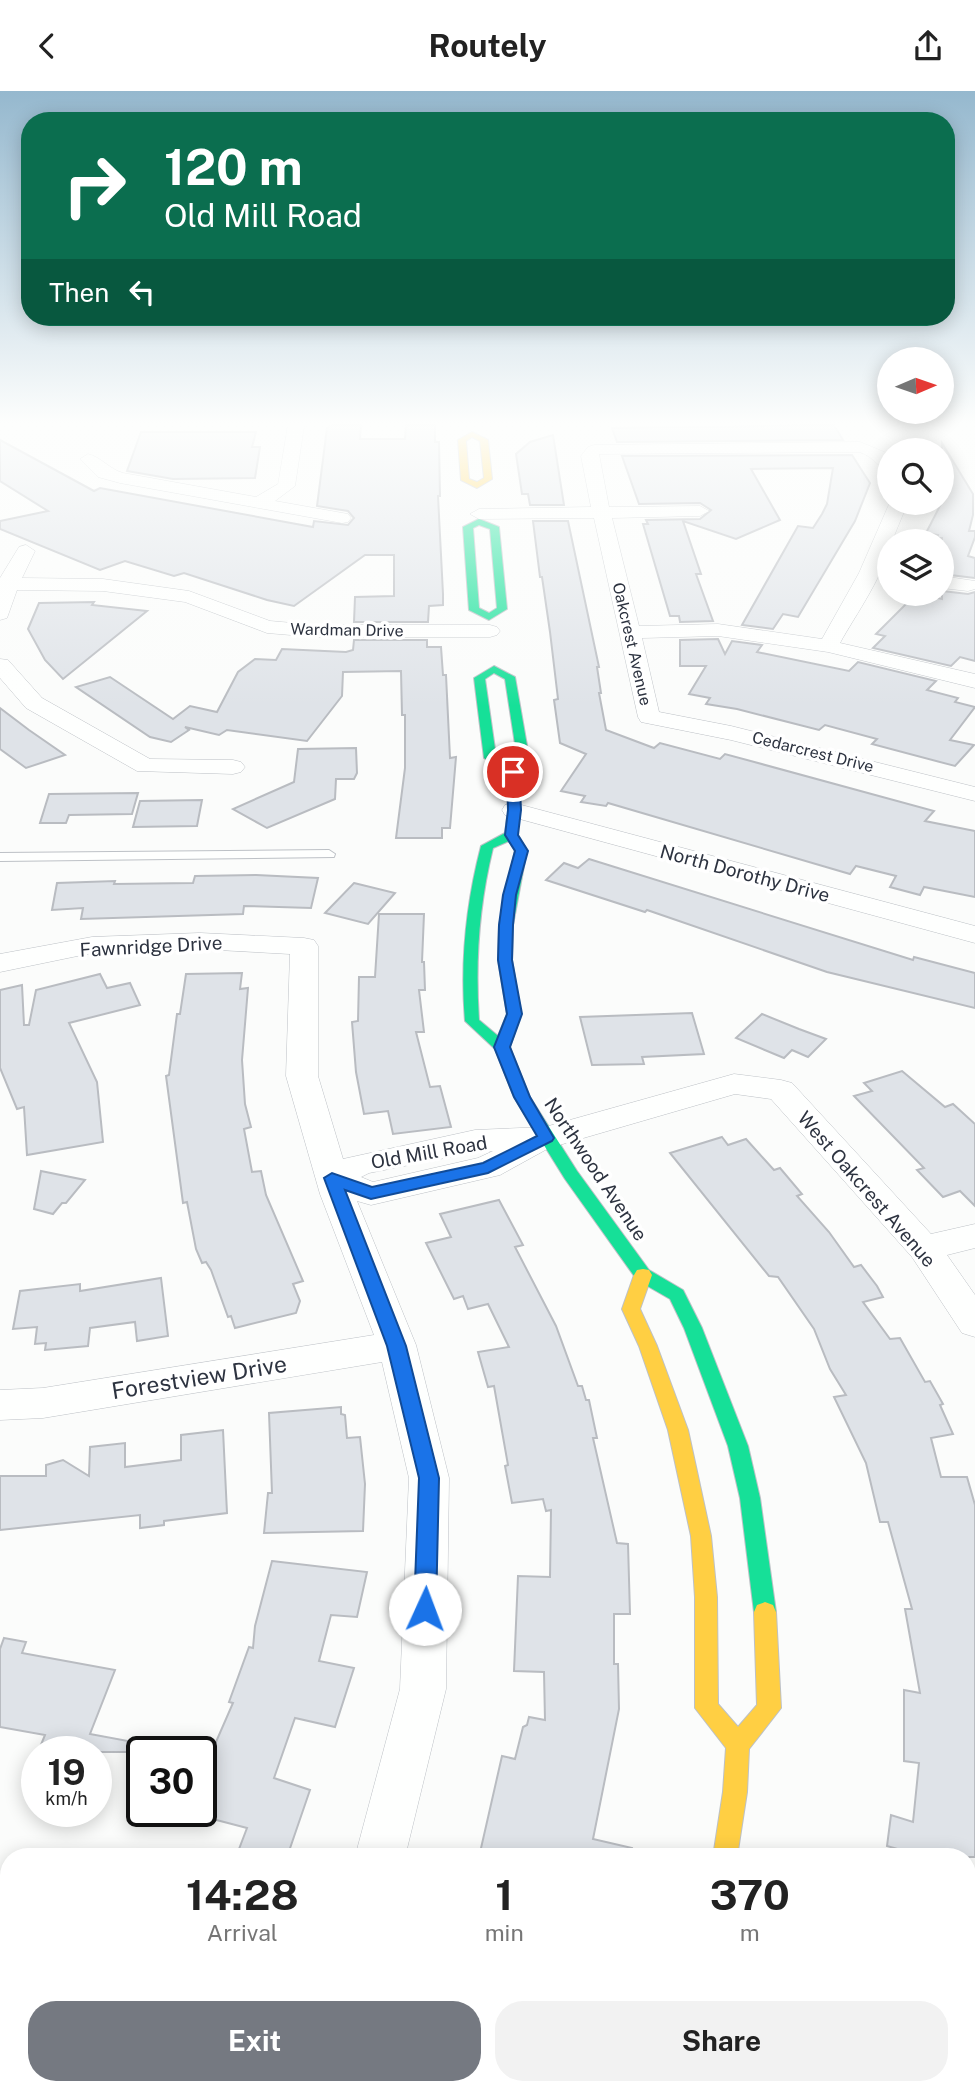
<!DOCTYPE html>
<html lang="en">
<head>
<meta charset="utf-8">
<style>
  body { margin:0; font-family:"Public Sans",sans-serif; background:#f2f2f2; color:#222; height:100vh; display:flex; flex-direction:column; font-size:26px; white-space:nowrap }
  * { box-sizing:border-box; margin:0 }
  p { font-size:23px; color:#767676 }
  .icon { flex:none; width:38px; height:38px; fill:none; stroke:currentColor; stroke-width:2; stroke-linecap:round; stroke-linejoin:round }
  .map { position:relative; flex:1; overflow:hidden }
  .drawer { position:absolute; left:0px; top:1757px; width:976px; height:247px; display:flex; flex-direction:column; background:#fff; border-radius:28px 28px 0 0; box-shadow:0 4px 18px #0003 }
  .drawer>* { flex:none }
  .hud { position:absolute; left:21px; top:21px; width:934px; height:214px; border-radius:28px; box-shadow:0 4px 18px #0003; background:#0b6e4f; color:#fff; overflow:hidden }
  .needle { width:46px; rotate:88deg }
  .controls { position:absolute; left:877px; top:256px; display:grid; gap:14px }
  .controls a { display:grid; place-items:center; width:77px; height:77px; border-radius:50%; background:#fff; box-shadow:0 4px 18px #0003; font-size:35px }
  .speed { position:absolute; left:21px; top:1645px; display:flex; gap:14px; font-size:35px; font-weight:700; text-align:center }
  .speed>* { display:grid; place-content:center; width:91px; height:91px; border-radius:50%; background:#fff; box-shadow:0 4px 18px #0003; line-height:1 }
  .speed small { font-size:18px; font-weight:400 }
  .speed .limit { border:4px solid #111; border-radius:10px; background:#fff; color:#111 }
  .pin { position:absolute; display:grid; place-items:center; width:60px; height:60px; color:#fff; margin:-30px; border:4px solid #fff; border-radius:50%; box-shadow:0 2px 7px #0007 }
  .me { position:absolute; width:77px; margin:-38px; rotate:2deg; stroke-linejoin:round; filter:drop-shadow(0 0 5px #0008) }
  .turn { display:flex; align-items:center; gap:24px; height:147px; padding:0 28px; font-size:32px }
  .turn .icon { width:91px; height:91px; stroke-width:2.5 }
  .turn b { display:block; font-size:49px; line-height:60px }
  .then { display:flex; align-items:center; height:66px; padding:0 28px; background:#0003; gap:14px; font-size:26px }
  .eta { display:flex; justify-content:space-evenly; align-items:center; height:119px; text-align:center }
  .eta b { font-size:42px; font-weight:700; line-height:49px }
  .primary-button { display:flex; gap:14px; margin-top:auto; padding:14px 28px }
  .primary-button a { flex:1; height:80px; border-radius:28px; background:#757981; color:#fff; font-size:28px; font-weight:700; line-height:80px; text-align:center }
  .primary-button a+a { background:#f2f2f2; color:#222 }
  header { display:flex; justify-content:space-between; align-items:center; height:91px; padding:0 28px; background:#fff; font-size:32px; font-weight:700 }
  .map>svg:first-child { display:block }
  .building { fill:#dfe3e8; stroke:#b9bcc1; stroke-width:2 }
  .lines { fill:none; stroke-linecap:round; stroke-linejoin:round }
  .lane-casing { stroke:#bdc1c6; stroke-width:2 }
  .street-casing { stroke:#bdc1c6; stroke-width:1 }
  .fast-casing { stroke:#bdc1c6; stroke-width:2 }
  .slow-casing { stroke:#bdc1c6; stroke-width:2 }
  .lane { fill:#fefffe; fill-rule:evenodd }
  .street { fill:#fefffe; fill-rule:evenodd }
  .fast { fill:#16e098; fill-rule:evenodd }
  .slow { fill:#ffcf43; fill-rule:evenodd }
  .route { fill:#1a73e8; stroke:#114b97; stroke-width:2 }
  .labels { text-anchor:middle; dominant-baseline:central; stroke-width:7; stroke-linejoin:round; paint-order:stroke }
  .far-street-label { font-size:16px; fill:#2d3340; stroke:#fff }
  .street-label { font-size:19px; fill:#2d3340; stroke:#fff }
  .near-street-label { font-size:23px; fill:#2d3340; stroke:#fff }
</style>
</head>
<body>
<header><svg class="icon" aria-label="back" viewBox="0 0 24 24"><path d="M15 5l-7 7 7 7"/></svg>Routely<svg class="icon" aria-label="share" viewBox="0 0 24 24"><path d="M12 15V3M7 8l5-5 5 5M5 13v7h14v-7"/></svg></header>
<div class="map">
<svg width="975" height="2003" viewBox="0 0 975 2003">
  <rect width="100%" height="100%" fill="#fbfcfb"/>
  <g class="building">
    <polygon points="332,334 361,334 360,348 405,348 406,334 435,334 435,351 439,351 440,405 438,405 443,503 443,514 429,515 428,531 354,531 355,506 394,505 394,464 365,464 294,515 267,509 184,482 174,485 125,470 100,479 0,438 0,430 48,420 0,390 0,349 94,400 100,397 313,436 314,430 348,434 354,427 348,420 317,415 327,337"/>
    <polygon points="834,334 843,349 617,351 612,337"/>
    <polygon points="141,341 256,341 252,356 260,356 255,387 173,388 127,380"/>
    <polygon points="553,344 564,414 530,414 528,403 522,403 516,363 530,351"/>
    <polygon points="942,352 973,403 973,424 969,440 975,440 975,446 968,465 975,467 975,487 942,483 942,447 937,447 938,444 926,442 942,411"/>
    <polygon points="852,364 870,392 855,430 798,526 783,523 773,538 742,534 798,435 813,437 822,423 827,413 833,377 751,378 780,429 736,448 683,430 701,483 696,483 713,530 680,531 679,525 670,525 643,433 648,433 646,429 700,428 711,419 700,412 639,413 622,365"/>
    <polygon points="533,430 568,430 599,576 597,576 601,602 599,602 606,639 654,657 660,652 720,668 725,663 934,720 925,730 975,740 975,806 924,796 920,804 890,796 896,785 856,775 850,783 608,712 606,715 581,711 585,705 561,700 586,663 560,652 554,609 558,608 550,541 542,486 540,486"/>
    <polygon points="942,500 968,503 975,501 975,570 960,566 951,575 873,557 885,545 876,543 917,502 942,508"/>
    <polygon points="94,511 92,514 147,520 63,588 45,569 28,538 39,512"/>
    <polygon points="718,548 725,563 732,550 762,554 757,561 849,580 858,571 936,590 927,599 958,607 955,611 975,616 950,649 974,654 955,675 872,653 877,648 825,634 819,639 737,618 706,613 710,607 689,603 706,575 680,575 680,549"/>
    <polygon points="354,549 427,549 427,556 441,556 443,584 446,584 450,667 456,666 450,737 442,737 442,747 396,747 405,677 405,624 402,624 401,580 343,581 342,605 307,650 227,639 219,644 185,636 189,639 171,651 150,646 76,596 110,586 173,628 190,615 217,621 238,581 255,568 276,569 282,558 346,561 353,559"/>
    <polygon points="0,617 29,639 65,664 26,677 0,658"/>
    <polygon points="356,657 357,682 354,688 336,688 335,708 267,737 233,718 294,691 298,658"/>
    <polygon points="138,702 132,723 69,724 66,732 40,732 49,703"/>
    <polygon points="202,709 197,735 133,736 140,710"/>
    <polygon points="589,768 913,869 914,866 975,882 975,917 827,881 647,819 645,821 546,789 564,772 578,777"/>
    <polygon points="256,784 318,787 311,817 244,815 243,823 81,828 83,817 52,819 57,792 115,790 114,793 193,792 195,785"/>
    <polygon points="354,792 395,802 368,833 325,822"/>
    <polygon points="379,823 424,823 422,871 424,871 425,899 419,899 424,941 416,941 430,996 440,995 451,1036 393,1043 388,1020 364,1023 356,981 352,931 358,930 359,886 375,886"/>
    <polygon points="242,882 240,898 248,897 242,969 245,1013 251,1036 244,1038 252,1081 261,1080 266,1104 303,1190 293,1193 300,1210 296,1222 235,1237 231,1225 228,1226 211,1179 206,1171 202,1172 196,1158 187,1111 183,1112 166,985 169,984 177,923 180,923 186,883"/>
    <polygon points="100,883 107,897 130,892 140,914 69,932 97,991 103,1051 27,1064 24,1016 17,1018 0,977 0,899 22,894 24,934 29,934 36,899"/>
    <polygon points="692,922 704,963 642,966 644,973 592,974 580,926"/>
    <polygon points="762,923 799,938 826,948 808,966 792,959 784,967 736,947"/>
    <polygon points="902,980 945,1016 953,1013 975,1033 975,1115 960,1100 943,1106 917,1079 924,1077 854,1005 872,1000 864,992"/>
    <polygon points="722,1046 728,1054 746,1048 774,1079 780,1077 802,1103 797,1105 829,1141 854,1176 861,1174 877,1195 883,1206 863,1211 890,1248 900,1247 925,1291 930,1290 943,1313 940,1314 953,1343 931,1347 941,1386 967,1386 975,1414 975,1766 925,1766 887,1755 891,1724 913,1731 919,1672 904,1670 904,1599 920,1602 905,1518 912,1518 888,1431 880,1431 866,1372 834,1306 846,1304 830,1278 814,1238 778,1186 769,1185 670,1062"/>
    <polygon points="41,1080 85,1089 66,1112 62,1112 53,1123 34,1118"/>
    <polygon points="499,1109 523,1154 515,1156 556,1235 578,1295 582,1295 586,1309 589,1309 597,1347 593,1347 617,1452 628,1453 630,1523 614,1523 614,1573 618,1573 619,1618 593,1748 632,1757 631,1766 479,1766 502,1665 515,1668 523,1636 527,1634 529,1626 545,1629 544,1581 514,1580 518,1485 550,1486 551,1419 546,1420 543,1408 512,1412 505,1375 508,1374 494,1295 488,1296 478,1261 509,1256 488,1213 468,1218 463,1205 454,1208 426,1152 451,1146 440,1123"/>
    <polygon points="161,1187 168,1245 137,1250 135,1231 90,1237 88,1255 45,1259 46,1252 35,1253 37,1236 13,1238 20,1200 80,1193 80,1200"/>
    <polygon points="341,1316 341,1323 345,1324 347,1347 360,1346 365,1393 363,1440 264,1442 268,1402 272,1402 269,1322"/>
    <polygon points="223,1339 227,1422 164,1430 164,1434 140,1437 140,1424 0,1439 0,1385 46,1385 46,1374 63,1369 89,1385 90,1356 125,1352 125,1376 181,1369 181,1344"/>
    <polygon points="272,1470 367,1481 357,1526 331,1524 319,1570 354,1577 335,1636 295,1627 274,1687 310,1699 287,1766 236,1766 247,1737 201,1725 201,1665 209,1667 233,1612 229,1611 249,1556 253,1557 255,1535"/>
    <polygon points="4,1547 26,1551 22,1562 115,1579 90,1643 128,1650 127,1661 38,1661 45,1644 0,1636 0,1558"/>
  </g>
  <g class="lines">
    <defs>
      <polygon id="lane" points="329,759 335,763 334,766 0,770 0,762"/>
      <g id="street">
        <path d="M 288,335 L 304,335 L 295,395 L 275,410 L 348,423 L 351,427 L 348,431 L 342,432 L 120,392 L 98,386 L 80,368 L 88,363 C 101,366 109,378 123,382 L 256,406 L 278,393 Z"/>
        <path d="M 860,351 L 889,363 L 889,380 C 879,378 874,365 859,361 L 599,363 L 609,416 L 700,415 L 709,420 L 700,425 L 612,427 L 639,535 L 718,533 L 822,548 L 859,482 L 890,411 L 908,411 L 892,450 L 889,450 C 889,478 854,526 840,552 L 975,583 L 975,597 L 828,561 L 718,545 L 642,547 L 659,621 L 731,635 L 975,696 L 975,710 L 731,649 L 641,631 L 638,626 L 594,427 L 479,428 L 470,423 L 479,418 L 591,416 L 581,365 L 588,356 L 594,354 Z"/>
        <polygon points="26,454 35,460 22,487 103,488 189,500 270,530 315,534 490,534 497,536 500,540 497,544 490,546 315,546 267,542 185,511 103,500 17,499 7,527 0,529 0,487 19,456"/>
        <polygon points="942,485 975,490 975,498 968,500 942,497"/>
        <polygon points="0,568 8,569 42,607 150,668 233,669 241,671 245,676 241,681 233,683 137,680 26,617 0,587"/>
        <polygon points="514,712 975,835 975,852 505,724 502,719 505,714"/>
        <path d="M 200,842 L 304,847 L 314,849 L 318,855 L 318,985 L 343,1068 L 475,1039 L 545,1036 L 734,983 L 781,989 L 792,992 L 931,1143 L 975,1133 L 975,1157 L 947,1164 L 975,1204 L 975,1246 L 962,1242 L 912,1166 L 771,1008 L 735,1003 L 549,1057 L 500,1084 L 371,1114 L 357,1110 L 416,1254 L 449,1387 L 446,1598 L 405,1766 L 355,1766 L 400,1598 L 409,1387 L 382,1271 L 43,1327 L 0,1329 L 0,1299 L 43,1297 L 374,1244 L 320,1103 L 286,985 L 290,863 L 200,858 L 92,862 L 0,881 L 0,863 L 92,846 ZM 493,1060 L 478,1067 L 373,1091 L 361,1086 L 369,1082 L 475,1061 Z"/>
        <polygon points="968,1976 975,1979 975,2003 917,2003 914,1995 968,1995"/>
      </g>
      <g id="fast">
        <path d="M 479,428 L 499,436 L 507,518 L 489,529 L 469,519 L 463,436 ZM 479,434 L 490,438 L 497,517 L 489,522 L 479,517 L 473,437 Z"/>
        <path d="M 494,575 L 515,586 L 529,666 L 519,681 L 520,719 L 517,744 L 527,759 L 513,834 L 512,869 L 521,923 L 510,956 L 530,1006 L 577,1080 L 649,1179 L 683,1199 L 702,1237 L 748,1355 L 760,1407 L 776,1521 L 773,1528 L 765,1531 L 757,1528 L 754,1521 L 740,1407 L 728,1355 L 684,1237 L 670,1208 L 637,1189 L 565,1088 L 514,1006 L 495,958 L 465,930 C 460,870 466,813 481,755 L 505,742 L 508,719 L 507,682 L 484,667 L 474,587 ZM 494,582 L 505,588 L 517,666 L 511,675 L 496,665 L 485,588 ZM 509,750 L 515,759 L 499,834 L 498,869 L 507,923 L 498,945 L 479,929 C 475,870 479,814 493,757 Z"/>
        <polygon points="618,1995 646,1995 642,2003 614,2003"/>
      </g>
      <g id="slow">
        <path d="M 472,341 L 488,349 L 492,388 L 477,397 L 461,389 L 458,349 ZM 472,346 L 480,350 L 484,387 L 477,391 L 469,388 L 466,350 Z"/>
        <polygon points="643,1178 649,1179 652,1184 640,1218 657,1255 688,1339 711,1445 717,1506 718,1613 738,1636 757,1614 754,1521 757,1514 765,1511 773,1514 776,1521 781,1617 749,1658 747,1701 737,1766 713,1766 723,1701 726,1657 695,1617 695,1506 691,1445 668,1339 639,1255 622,1218 634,1184 637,1179"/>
        <polygon points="695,1995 723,1995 722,2003 694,2003"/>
      </g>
    </defs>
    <use href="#lane" class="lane-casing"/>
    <use href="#street" class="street-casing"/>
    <use href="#fast" class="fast-casing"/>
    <use href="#slow" class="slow-casing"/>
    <use href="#lane" class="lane"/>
    <use href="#street" class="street"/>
    <use href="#fast" class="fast"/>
    <use href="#slow" class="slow"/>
  </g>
  <linearGradient id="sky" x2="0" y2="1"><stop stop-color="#95b8ce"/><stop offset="0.54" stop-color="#fdfefd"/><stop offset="1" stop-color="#fdfefd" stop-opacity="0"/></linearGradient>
  <rect width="975" height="615" fill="url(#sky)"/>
  <polygon class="route" points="513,677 519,681 521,719 518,744 528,760 516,804 513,834 512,869 522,923 510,956 530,1006 554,1047 552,1050 488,1082 371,1108 345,1099 406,1255 439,1387 436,1518 433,1525 425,1528 418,1525 414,1518 419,1387 387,1255 324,1087 332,1082 372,1096 483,1072 537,1045 514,1006 494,956 507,923 498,869 499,834 503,804 515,760 505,744 508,719 507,681"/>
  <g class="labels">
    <g class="far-street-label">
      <text transform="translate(347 539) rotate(1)">Wardman Drive</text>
      <text transform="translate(632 553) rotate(77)">Oakcrest Avenue</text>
      <text transform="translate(813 661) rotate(14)">Cedarcrest Drive</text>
    </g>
    <g class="street-label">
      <text transform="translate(745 782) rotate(15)">North Dorothy Drive</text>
      <text transform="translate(151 855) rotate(-3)">Fawnridge Drive</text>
      <text transform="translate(429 1061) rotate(-10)">Old Mill Road</text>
      <text transform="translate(596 1078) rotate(56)">Northwood Avenue</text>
      <text transform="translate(867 1098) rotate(49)">West Oakcrest Avenue</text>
    </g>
    <g class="near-street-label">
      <text transform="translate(199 1286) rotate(-9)">Forestview Drive</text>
    </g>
  </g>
</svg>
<div class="controls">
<a><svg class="needle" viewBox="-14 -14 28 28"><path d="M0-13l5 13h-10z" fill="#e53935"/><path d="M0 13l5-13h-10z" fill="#767676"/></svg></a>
<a><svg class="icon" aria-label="search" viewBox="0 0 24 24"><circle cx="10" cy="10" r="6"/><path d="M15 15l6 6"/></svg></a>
<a><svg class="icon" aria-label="layers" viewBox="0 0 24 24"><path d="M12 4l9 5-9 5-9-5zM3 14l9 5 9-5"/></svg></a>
</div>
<div class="speed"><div>19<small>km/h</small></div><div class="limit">30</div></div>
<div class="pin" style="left:513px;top:681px;background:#d93025"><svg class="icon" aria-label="arrive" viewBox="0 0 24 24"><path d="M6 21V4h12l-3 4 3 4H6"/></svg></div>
<svg class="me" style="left:425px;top:1518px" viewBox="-20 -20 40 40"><circle r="19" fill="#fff"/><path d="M0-13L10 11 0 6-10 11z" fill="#1a73e8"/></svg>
<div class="hud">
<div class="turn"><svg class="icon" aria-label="right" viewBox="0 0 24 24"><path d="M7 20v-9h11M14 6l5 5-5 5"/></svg><div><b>120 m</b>Old Mill Road</div></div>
<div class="then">Then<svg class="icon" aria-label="left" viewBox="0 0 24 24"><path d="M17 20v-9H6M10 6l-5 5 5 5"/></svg></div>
</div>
<section class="drawer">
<div class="eta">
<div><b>14:28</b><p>Arrival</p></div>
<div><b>1</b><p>min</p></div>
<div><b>370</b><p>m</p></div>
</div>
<div class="primary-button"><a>Exit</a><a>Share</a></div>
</section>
</div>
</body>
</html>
